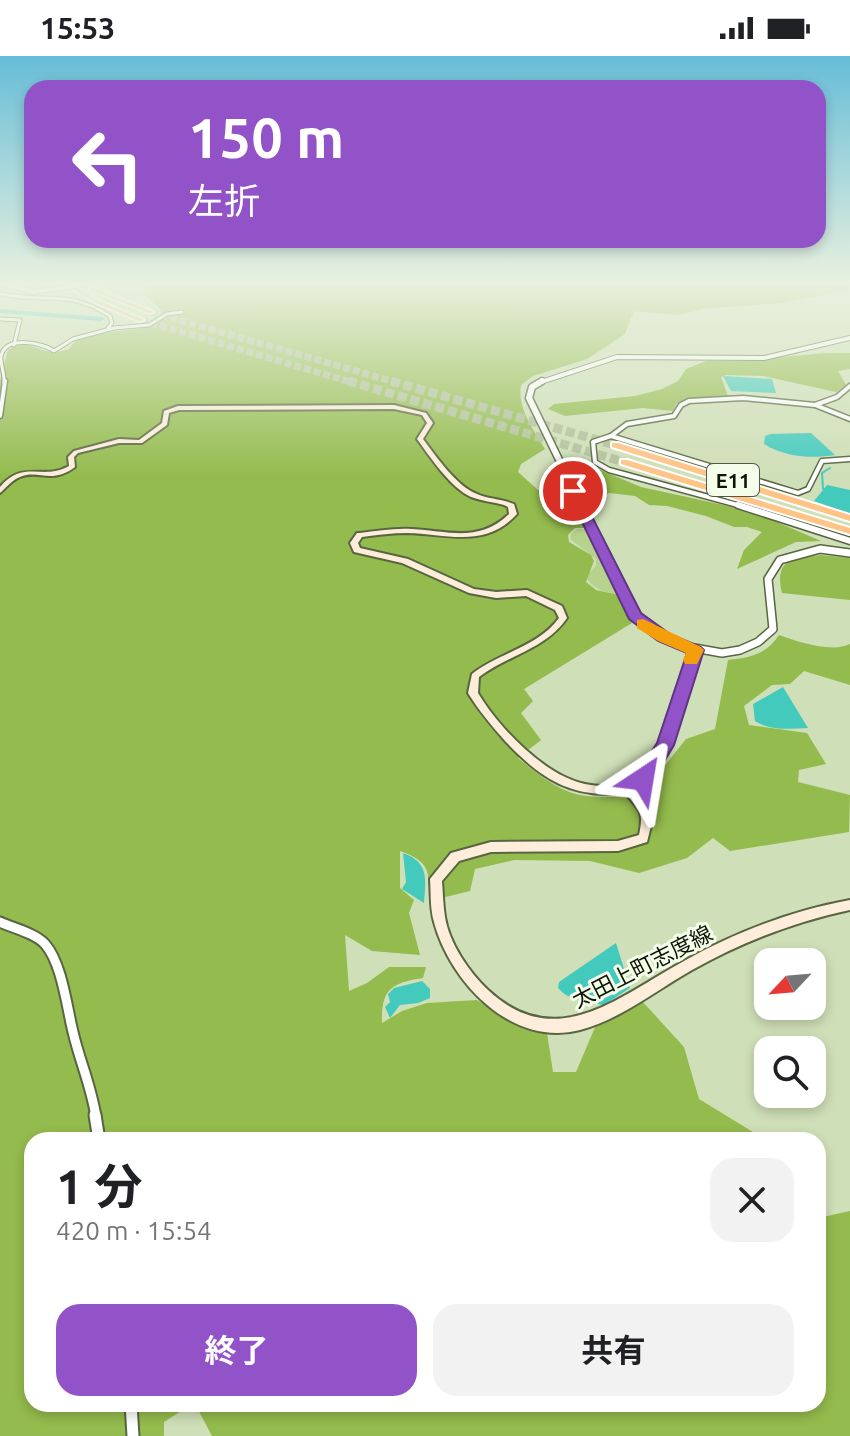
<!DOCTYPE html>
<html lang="ja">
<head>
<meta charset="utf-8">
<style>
  body { margin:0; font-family:Ubuntu,"Noto Sans JP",sans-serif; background:#f2f2f2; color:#202124; height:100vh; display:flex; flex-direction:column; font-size:30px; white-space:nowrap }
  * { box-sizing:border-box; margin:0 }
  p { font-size:26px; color:#757577 }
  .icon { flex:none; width:44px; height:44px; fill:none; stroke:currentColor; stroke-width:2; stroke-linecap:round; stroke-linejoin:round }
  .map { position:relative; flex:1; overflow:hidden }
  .side { position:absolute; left:24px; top:1076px; width:802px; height:280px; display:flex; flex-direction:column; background:#fff; border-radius:24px; box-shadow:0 4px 12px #0003 }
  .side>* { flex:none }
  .banner { position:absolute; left:24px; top:24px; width:802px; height:168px; border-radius:24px; box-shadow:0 4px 12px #0003; background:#9253c9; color:#fff; overflow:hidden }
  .needle { width:52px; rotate:244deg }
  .controls { position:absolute; left:754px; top:892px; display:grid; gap:16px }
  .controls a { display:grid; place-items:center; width:72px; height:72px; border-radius:16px; background:#fff; box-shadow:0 4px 12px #0003; font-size:40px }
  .pin { position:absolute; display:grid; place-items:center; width:68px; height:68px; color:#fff; margin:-34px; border:4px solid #fff; border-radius:50%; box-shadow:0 2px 8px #0007 }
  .me { position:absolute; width:88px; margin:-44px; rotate:33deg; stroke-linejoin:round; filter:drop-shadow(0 0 6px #0008) }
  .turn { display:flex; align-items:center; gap:28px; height:168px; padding:0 32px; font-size:36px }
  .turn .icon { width:104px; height:104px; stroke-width:2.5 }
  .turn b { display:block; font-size:56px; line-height:68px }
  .round { display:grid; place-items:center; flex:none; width:84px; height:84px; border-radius:24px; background:#f2f2f2 }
  .overview { display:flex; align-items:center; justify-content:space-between; height:136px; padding:0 32px }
  h1 { font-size:48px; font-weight:700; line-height:60px }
  .cta { display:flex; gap:16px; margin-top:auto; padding:16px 32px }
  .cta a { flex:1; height:92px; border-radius:24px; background:#9253c9; color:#fff; font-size:32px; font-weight:700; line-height:92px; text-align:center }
  .cta a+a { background:#f2f2f2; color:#202124 }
  .status { display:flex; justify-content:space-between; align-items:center; height:56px; padding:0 40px; background:#fff; direction:ltr }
  .status svg { height:22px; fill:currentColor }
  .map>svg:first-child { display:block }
  .green { fill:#b7d28d }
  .forest { fill:#94bb4d }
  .water { fill:#43cabd }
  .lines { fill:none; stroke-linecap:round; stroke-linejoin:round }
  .stream { stroke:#43cabd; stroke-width:2 }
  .river { fill:#43cabd; fill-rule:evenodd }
  .motorway-tunnel-far1 { stroke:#b2c09c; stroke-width:7; stroke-dasharray:7 3; stroke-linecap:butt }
  .motorway-tunnel { stroke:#b2c09c; stroke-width:9; stroke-dasharray:9 4; stroke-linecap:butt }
  .minor-far4-casing { stroke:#576542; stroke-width:5 }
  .minor-far3-casing { stroke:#576542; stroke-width:7 }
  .minor-far2-casing { stroke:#576542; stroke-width:9 }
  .minor-far1-casing { stroke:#576542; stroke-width:13 }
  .minor-casing { stroke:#576542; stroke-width:15 }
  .tertiary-far3-casing { stroke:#576542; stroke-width:6 }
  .tertiary-far2-casing { stroke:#576542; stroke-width:9 }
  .tertiary-far1-casing { stroke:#576542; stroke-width:10 }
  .tertiary-casing { stroke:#576542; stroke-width:13 }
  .secondary-casing { stroke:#576542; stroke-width:4 }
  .motorway-casing { stroke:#fff; stroke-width:4 }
  .minor-far4 { stroke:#fff; stroke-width:3 }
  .minor-far3 { stroke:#fff; stroke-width:4 }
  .minor-far2 { stroke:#fff; stroke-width:6 }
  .minor-far1 { stroke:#fff; stroke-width:9 }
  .minor { stroke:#fff; stroke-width:11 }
  .tertiary-far3 { stroke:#fff; stroke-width:4 }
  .tertiary-far2 { stroke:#fff; stroke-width:6 }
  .tertiary-far1 { stroke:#fff; stroke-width:7 }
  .tertiary { stroke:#fff; stroke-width:9 }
  .secondary { fill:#ffeddb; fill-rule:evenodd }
  .motorway { fill:#ffc386; fill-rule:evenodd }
  .tertiary-bridge-casing { stroke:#576542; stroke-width:6; stroke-linecap:butt }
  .tertiary-bridge { stroke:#fff; stroke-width:4 }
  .route { fill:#9253c9; stroke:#5f3683; stroke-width:2 }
  .slow { fill:#f59e0b }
  .labels { text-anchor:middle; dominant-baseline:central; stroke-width:6; stroke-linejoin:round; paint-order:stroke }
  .shield { fill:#f4fde9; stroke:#525949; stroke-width:2 }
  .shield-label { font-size:20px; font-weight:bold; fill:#0d1305 }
  .street-label { font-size:22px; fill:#0d1305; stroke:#f4fde9 }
</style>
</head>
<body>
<div class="status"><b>15:53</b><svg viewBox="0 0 49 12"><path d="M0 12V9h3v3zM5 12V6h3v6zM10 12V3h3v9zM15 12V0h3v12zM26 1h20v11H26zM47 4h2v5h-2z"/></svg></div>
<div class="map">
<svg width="850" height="1380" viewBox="0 0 850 1380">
  <rect width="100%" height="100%" fill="#cfdfb7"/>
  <path class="green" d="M 578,473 L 585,473 L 616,538 C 603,536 592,532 586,521 L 596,509 L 596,503 L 570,483 L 571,478 Z"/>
  <g class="forest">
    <path d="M 153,228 L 850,228 L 850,234 L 781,247 L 703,253 L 678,259 L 634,255 L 625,278 L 587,303 L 533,320 L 521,329 C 517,353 534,374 545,393 L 521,408 L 518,416 L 538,434 L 563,424 L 586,472 L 575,472 L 568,479 L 569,486 L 591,499 L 594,505 L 586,526 L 596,534 L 619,539 L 632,567 L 524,633 L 533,645 L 521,657 L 541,684 L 518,702 C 567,742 579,745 642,738 L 686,683 L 715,673 L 728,604 C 750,602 767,598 779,579 C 798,586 832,597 850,588 L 850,629 L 804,615 L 790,628 L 772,629 L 744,650 L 749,669 L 807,677 L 826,708 L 799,714 L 798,726 L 850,739 L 849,776 L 730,795 L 713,782 L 687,802 L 639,817 L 590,805 L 514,804 L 475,813 L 470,835 L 429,845 C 429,815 431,806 400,795 L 400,832 L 414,844 L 409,857 L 420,899 L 372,895 L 345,879 L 349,935 L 367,927 L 389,911 L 426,911 L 423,922 C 391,927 381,933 382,967 L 402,955 L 427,947 L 477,944 L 520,969 L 547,977 L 553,1016 L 576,1016 L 596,969 L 642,945 L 684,991 L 699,1043 L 766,1084 L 32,1084 L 32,1348 L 192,1348 L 164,1366 L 164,1380 L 0,1380 L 0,325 L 8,294 C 31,278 40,304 69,293 C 83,269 139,280 160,266 L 161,254 L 141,235 Z"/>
    <polygon points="825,297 850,297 850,313 838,315 846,329 836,336 763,320 726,319 721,321 728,340 677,347 673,355 643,352 565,360 548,353 554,348 635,340 662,333 678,325 686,313 706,305 742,305"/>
    <polygon points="583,410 593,411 641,431 751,455 821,485 796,486 737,513 744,494 762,476 747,471 734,471 706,460 667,450 649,449 635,440 609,437 590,446 580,427"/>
    <path d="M 821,499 L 850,502 L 850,544 L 782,537 C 774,503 792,502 821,499 Z"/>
    <polygon points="850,1155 850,1380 212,1380 195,1348 818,1348 818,1162"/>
  </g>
  <g class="water">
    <polygon points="723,320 772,323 776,337 731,335"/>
    <path d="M 771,378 L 811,377 L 835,399 C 812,403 784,401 764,388 L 765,380 Z"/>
    <polygon points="827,429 850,434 850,458 814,445"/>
    <path d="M 783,631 L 808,672 C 790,673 770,675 755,665 L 753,648 Z"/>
    <path d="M 403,797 C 429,806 426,823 424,847 L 402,833 L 406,826 Z"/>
    <path d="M 616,887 L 630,932 L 604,949 C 588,946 569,945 558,932 L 559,926 Z"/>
    <polygon points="422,925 430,933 430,942 418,947 400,949 390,962 385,951 390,946 388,938 394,932"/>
  </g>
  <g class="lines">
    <polyline class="stream" points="823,433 822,417 830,412"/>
    <polygon class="river" points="0,253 101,261 105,263 101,265 0,257"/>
    <g class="motorway-tunnel-far1">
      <polyline points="151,256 398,327"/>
      <polyline points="141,264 354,327"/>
    </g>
    <g class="motorway-tunnel">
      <polyline points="348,325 624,406"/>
      <polyline points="391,325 615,389"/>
    </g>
    <defs>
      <g id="minor-far4">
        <path d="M 0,238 C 45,248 67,232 110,260 L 112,267 L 108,272"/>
        <polyline points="0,263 20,264 14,289"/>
        <path d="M 4,327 C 5,318 0,308 1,300 C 6,279 43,287 54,295 L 73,283 L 114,272 L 149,269 L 167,258 L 182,256"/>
      </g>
      <g id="minor-far3">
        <polyline points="815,349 850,363"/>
        <polyline points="0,360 5,325"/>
        <polyline points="611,380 627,368 674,360 681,349 689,345 743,342 815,349 837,341 850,330"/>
        <polyline points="745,451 609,414 595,406 593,386 611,380 798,437 808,433 822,405 850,403"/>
      </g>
      <polyline id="minor-far2" points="738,449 850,485"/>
      <path id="minor-far1" d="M 0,866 C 13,872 35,877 45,888 C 62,907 67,952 73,976 C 80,1006 91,1029 96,1061"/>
      <g id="minor">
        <polyline points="95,1059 99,1084"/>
        <polyline points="131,1348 133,1380"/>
      </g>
      <g id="tertiary-far3">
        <polyline points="6,228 32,236 62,232"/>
        <polyline points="538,327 617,301 764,302 850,282"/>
      </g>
      <polyline id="tertiary-far2" points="542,325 532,331 529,342 582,451"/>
      <g id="tertiary-far1">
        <polyline points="581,449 634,560 648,572 683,590 722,597 740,594 758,586 773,573 768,523 780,504 820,493 850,497"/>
        <polyline points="690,608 696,594"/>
      </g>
      <path id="tertiary" d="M 628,732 C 673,703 672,653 691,606"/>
      <path id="secondary" d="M 394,349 L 426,357 L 433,367 L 423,383 C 436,400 456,430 477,438 C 488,443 502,443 514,448 L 517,458 C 485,493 448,478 407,477 C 392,477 377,479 362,481 L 358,487 L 360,492 L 408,503 L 474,533 L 496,536 L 527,534 L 562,550 L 567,562 C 546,593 508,599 479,621 L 478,637 C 499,672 548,724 591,729 C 597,730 603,730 609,730 C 615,730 623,727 628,728 C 637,730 650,754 653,762 L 647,786 L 618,795 L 491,796 L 459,805 L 442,825 C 443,837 443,849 445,861 C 449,887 469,916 488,934 C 545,987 597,957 653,923 C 676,909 699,896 723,885 C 764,866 806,852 850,844 L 850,854 C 794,866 742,886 692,914 C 655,935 621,963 580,974 C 512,992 450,926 434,866 C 430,853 431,837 430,823 L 451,797 L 491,786 L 618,785 L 639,779 C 644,755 640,755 625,737 C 572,743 541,723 506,686 C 492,670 479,655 468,637 L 472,618 C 499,597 539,590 559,562 L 555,554 L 526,540 L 496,542 L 469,537 L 402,507 L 354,496 L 350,487 L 357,477 L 360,477 C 377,475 394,472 412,473 C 449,475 479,487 509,458 L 508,451 L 504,449 C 493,446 482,445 471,441 C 451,432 430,401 417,383 L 427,367 L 422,359 L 394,353 L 179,354 L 169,357 L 167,369 L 142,387 L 119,387 L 78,397 L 74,401 L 75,411 C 51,429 39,413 20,421 C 12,424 6,432 0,437 L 0,431 C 24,403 43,425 69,410 L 68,401 L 74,395 L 119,383 L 139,384 L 162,367 L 164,355 L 178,350 Z"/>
      <g id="motorway">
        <polygon points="64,228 71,228 100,245 144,264 139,265 96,247"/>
        <polygon points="90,232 94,232 154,256 149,257 90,234"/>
        <polygon points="612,387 618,387 850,459 850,465 612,391"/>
        <polygon points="621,404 627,404 850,472 850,478 621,408"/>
      </g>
    </defs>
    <use href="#minor-far4" class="minor-far4-casing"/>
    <use href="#minor-far3" class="minor-far3-casing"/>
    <use href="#minor-far2" class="minor-far2-casing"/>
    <use href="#minor-far1" class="minor-far1-casing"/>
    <use href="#minor" class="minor-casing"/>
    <use href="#tertiary-far3" class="tertiary-far3-casing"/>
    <use href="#tertiary-far2" class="tertiary-far2-casing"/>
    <use href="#tertiary-far1" class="tertiary-far1-casing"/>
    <use href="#tertiary" class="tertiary-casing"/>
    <use href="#secondary" class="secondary-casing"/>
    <use href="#motorway" class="motorway-casing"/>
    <use href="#minor-far4" class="minor-far4"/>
    <use href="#minor-far3" class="minor-far3"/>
    <use href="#minor-far2" class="minor-far2"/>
    <use href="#minor-far1" class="minor-far1"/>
    <use href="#minor" class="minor"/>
    <use href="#tertiary-far3" class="tertiary-far3"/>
    <use href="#tertiary-far2" class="tertiary-far2"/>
    <use href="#tertiary-far1" class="tertiary-far1"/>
    <use href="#tertiary" class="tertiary"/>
    <use href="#secondary" class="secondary"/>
    <use href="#motorway" class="motorway"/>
    <defs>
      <polyline id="tertiary-bridge" points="62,232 85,228"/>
    </defs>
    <use href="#tertiary-bridge" class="tertiary-bridge-casing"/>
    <use href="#tertiary-bridge" class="tertiary-bridge"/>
  </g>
  <linearGradient id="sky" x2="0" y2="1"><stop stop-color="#66bdd7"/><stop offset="0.54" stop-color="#e9f1df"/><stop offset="1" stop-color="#e9f1df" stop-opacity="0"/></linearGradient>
  <rect width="850" height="421" fill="url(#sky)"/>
  <polygon class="route" points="573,431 579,435 641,557 670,578 701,591 704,594 674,689 650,729 637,729 634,723 657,687 687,597 658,585 629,563 567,435"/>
  <polygon class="slow" points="643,563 701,591 704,594 697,608 685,608 683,604 686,597 658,585 637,572 637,564"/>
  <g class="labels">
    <rect class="shield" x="707" y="408" width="52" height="32" rx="6"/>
    <g class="shield-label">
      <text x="733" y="424">E11</text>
    </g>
    <g class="street-label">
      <text transform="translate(642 910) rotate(-27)">太田上町志度線</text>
    </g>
  </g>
</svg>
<div class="controls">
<a><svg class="needle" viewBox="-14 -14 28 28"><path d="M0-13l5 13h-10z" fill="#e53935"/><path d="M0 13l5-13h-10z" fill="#757577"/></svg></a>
<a><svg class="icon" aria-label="search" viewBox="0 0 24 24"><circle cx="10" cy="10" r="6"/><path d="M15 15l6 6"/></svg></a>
</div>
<div class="pin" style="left:573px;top:435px;background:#d93025"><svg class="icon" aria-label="arrive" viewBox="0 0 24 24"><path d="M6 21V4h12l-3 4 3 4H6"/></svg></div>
<svg class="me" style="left:643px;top:723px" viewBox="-20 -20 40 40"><path d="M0-17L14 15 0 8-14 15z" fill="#9253c9" stroke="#fff" stroke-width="4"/></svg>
<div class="banner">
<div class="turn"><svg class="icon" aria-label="left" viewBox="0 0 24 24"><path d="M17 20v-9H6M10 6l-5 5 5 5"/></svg><div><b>150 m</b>左折</div></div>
</div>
<section class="side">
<div class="overview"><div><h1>1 分</h1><p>420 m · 15:54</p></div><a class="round"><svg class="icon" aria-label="close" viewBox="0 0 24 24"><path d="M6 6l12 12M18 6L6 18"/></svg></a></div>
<div class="cta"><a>終了</a><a>共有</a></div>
</section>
</div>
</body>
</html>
